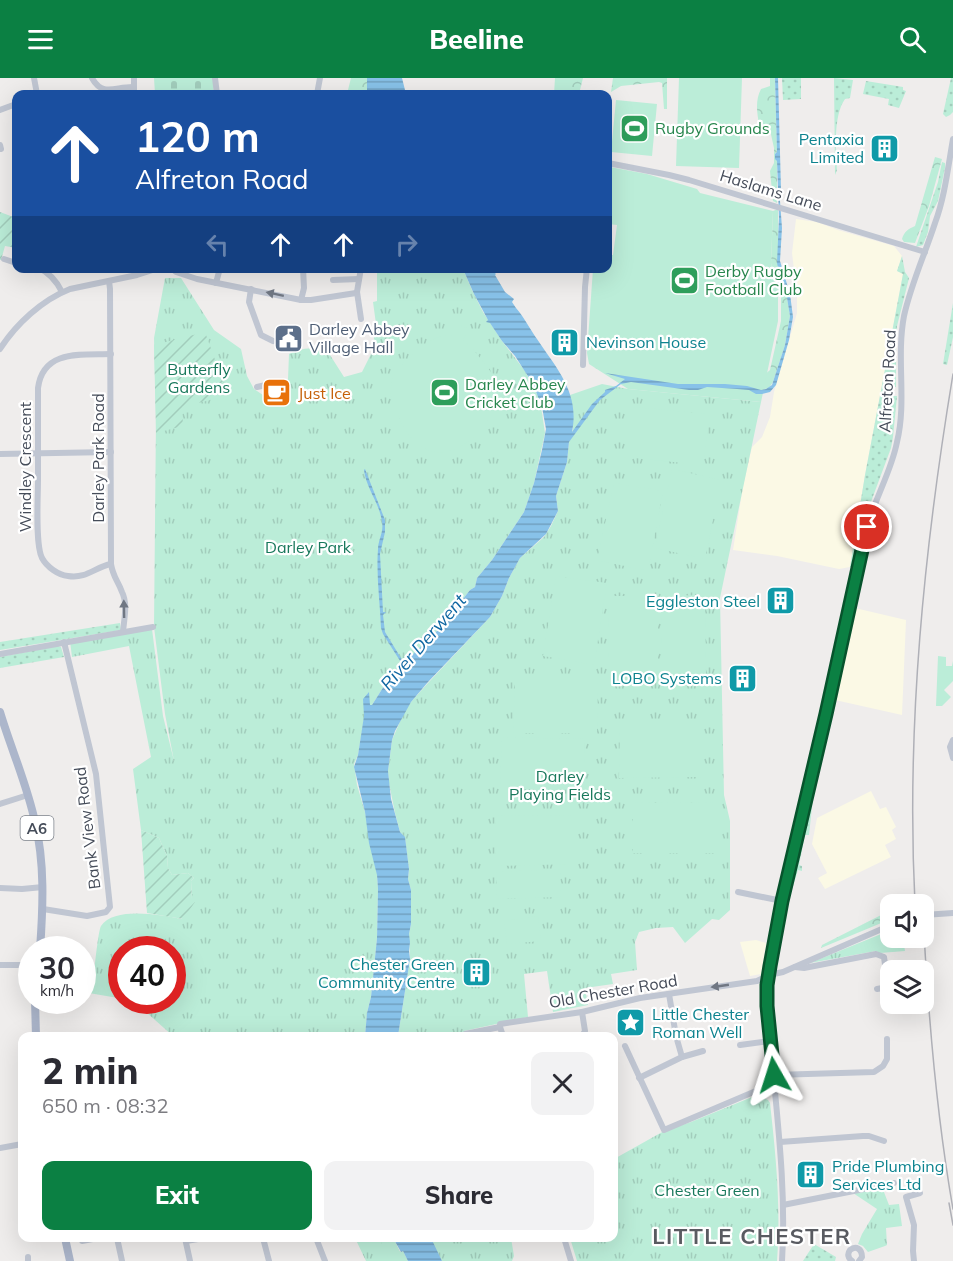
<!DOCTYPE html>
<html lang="en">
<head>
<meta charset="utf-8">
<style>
  body { margin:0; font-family:Mulish,sans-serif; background:#f2f2f3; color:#2b2b33; height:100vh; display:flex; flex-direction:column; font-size:22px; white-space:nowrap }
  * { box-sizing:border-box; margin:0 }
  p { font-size:20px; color:#7c7c81 }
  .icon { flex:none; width:33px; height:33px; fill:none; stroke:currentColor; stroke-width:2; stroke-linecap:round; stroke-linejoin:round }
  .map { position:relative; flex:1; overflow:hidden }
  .side { position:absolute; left:18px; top:954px; width:600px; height:210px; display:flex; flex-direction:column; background:#fff; border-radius:12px; box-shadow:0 6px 24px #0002 }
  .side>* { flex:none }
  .guide { position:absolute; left:12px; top:12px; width:600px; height:183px; border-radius:12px; box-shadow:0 6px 24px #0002; background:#1a4fa0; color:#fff; overflow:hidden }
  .buttons { position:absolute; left:880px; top:816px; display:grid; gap:12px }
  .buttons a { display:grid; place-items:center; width:54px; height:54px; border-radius:12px; background:#fff; box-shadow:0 6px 24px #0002; font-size:30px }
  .speed { position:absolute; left:18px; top:858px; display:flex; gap:12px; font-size:30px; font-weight:700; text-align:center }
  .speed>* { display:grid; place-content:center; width:78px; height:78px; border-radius:50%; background:#fff; box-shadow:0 6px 24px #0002; line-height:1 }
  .speed small { font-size:15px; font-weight:400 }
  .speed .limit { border:9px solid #d22; background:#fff; color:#111 }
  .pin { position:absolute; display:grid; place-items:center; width:51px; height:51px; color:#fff; margin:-26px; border:3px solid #fff; border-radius:50%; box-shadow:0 2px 6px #0007 }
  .me { position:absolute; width:66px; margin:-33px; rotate:354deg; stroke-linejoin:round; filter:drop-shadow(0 0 4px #0008) }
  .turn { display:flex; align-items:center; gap:21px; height:126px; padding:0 24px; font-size:27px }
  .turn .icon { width:78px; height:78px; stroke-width:2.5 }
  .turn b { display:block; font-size:42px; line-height:51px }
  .lanes { display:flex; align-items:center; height:57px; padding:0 24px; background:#0003; justify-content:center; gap:30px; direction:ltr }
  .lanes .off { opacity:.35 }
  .round { display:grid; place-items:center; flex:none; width:63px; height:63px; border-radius:12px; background:#f2f2f3 }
  .head { display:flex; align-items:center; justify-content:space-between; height:102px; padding:0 24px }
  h1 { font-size:36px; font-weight:800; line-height:45px }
  .button { display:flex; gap:12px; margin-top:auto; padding:12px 24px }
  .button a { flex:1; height:69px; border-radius:12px; background:#0b8043; color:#fff; font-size:24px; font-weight:800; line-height:69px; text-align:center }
  .button a+a { background:#f2f2f3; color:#2b2b33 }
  header { display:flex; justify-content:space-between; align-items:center; height:78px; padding:0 24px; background:#0b8043; color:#fff; font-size:27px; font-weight:800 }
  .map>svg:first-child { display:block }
  .commercial { fill:#fbf9e5 }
  .grass { fill:url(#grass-dots) }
  .forest { fill:url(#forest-crowns) }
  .cemetery { fill:url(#cemetery-stones) }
  .park { fill:url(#park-tufts) }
  .garden { fill:url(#garden-furrows) }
  .pitch { fill:#bbedd8 }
  .water { fill:url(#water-rules) }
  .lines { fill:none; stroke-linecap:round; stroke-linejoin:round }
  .minor { stroke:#c0c6d2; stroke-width:6 }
  .major { stroke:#acb6cb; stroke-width:8 }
  .rail { stroke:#afb0b7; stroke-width:1.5 }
  .oneway { fill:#707783 }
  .route-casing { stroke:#07532c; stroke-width:15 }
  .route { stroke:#0b8043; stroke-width:10 }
  .labels { text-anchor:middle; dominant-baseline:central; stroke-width:4.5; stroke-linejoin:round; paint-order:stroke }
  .shield { fill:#fff; stroke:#7d828b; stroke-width:1.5 }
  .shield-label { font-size:15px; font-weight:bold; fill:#454c59 }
  .leisure-label { font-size:16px; fill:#27864d; stroke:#fff; text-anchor:start }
  .culture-label { font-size:16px; fill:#0d838f; stroke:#fff; text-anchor:end }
  .street-label { font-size:16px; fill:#454c59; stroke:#fff }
  .service-label { font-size:16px; fill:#4e5e75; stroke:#fff; text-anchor:start }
  .park-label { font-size:16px; fill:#18785b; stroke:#fff }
  .food-label { font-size:16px; fill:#c56008; stroke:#fff; text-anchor:start }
  .water-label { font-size:18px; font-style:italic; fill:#0f67a2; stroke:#fff }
  .district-label { font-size:22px; font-weight:bold; letter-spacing:1.5px; fill:#595b61; stroke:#fff }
</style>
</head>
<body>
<header><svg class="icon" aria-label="menu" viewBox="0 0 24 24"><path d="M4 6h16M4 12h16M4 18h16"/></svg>Beeline<svg class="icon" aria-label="search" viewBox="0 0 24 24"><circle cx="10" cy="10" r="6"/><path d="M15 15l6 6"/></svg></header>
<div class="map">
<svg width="953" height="1183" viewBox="0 0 953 1183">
  <defs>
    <pattern id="grass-dots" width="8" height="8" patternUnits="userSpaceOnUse" patternTransform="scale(1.5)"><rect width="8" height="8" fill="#bbedd8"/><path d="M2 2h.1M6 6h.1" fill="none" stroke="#a2cdbc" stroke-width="1.8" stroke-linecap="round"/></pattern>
    <pattern id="forest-crowns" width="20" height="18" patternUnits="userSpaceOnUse" patternTransform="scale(1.5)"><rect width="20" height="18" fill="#bbedd8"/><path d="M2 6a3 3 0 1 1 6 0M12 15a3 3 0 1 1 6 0" fill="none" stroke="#a2cdbc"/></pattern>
    <pattern id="cemetery-stones" width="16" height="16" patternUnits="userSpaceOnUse" patternTransform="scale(1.5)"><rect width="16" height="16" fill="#bbedd8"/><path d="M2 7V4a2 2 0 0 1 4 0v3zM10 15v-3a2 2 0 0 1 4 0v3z" fill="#a2cdbc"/></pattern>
    <pattern id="park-tufts" width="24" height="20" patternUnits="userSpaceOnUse" patternTransform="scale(1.5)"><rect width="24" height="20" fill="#bbedd8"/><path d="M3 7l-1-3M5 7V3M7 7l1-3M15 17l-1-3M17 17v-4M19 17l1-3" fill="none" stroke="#a2cdbc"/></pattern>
    <pattern id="garden-furrows" width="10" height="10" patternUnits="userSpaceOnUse" patternTransform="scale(1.5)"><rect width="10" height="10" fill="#bbedd8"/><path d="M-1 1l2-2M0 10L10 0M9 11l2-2" fill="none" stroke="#a2cdbc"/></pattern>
    <pattern id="water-rules" width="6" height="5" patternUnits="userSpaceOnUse" patternTransform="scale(1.5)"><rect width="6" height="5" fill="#88c2e9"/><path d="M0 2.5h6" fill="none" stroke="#71a0c0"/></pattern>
  </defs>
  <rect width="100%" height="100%" fill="#efedec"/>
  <g class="commercial">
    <polygon points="796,141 817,144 838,152 894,168 902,178 897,193 903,196 865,397 850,489 839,491 777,478 733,472 743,408 752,369 762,359 770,339 774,314 797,235 797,215 792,175"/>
    <polygon points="855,530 906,542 902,637 835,622"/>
    <polygon points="871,713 880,731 886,729 896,749 892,752 896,761 885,767 891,779 825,811 818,800 827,795 812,766 817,740"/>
    <polygon points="756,862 766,865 761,896 750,898 740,864"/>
  </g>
  <g class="grass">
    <polygon points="782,0 801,0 801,21 783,22"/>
    <path d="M 834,0 L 853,2 L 850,20 L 845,21 C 833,38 836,72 837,92 L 835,97 Z"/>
    <polygon points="951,0 953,0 953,34 950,37 946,39 943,36"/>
    <polygon points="866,3 903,9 903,12 906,13 899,30 888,27 889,21 863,16"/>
    <polygon points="942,84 945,85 945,90 938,123 930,138 928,154 923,167 916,169 938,104"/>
    <polygon points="902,178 905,194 909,200 897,248 896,261 896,309 886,309 884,318 897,318 893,359 891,370 862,448 853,489 850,489 865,397 903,196 897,193"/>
    <polygon points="953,225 953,259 947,287 943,286"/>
    <polygon points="120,545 121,552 0,572 0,564"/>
    <polygon points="58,568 61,569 64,579 0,590 0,579"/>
    <polygon points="813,720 809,757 805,757 799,787 802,788 802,793 798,792 791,815 789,814 790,810 810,721"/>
    <polygon points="814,1166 836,1179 835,1183 803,1183"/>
  </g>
  <g class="forest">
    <polygon points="351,0 367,0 367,16 347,16"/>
    <polygon points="555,0 583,0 579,16 554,16"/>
    <polygon points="613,0 667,0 667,31 664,31 662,5 659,4 621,8 611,14"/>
    <path d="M 770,0 L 775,0 L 777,74 L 775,76 L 777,83 L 777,125 L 773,123 L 770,93 L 774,85 L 774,70 L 770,52 L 764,50 L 759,46 C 757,35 755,22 761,11 L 770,8 Z"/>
    <path d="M 935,79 L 942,81 L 929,128 L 915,165 L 904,164 L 902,161 C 904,154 908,151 915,148 Z"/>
    <polygon points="778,131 779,194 786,214 790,238 785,267 773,304 769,310 761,312 601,292 595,290 594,281 761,300 770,292 781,243 781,214 778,214 771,185 773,133"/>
    <polygon points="891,832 891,841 821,870 822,867"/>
  </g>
  <polygon class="cemetery" points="154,0 213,0 214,16 155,16"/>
  <g class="park">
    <path d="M 377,191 L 463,191 L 472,212 L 483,234 L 502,263 L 525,293 L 540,322 L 545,355 L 534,405 L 524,434 L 492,482 L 477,500 L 475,509 L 470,512 L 440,550 L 394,596 L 384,608 L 372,627 L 370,627 L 365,635 L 358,677 L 354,686 L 357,707 L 365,734 L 377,795 L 378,811 L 377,860 L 371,919 L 367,935 L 365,958 L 173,958 L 146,934 L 123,923 L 172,922 L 172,872 L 122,872 L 121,922 L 118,920 L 83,914 L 83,903 L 93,904 C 94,895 98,853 101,848 C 114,828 162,837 182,841 L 192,821 L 191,803 L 194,800 L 188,795 L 172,797 L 168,790 L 167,778 L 159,760 L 141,752 L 133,691 L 151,679 L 129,568 L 72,579 L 70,563 L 152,551 L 163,638 L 174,683 L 165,636 L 154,549 L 156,340 L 154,260 L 165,200 L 181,200 L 214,252 L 241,271 L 247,298 L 254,311 L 266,319 L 267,323 L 281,321 L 283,308 L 288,301 L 289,276 C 302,269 315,270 330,271 L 330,277 L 344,299 L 362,294 L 372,274 L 376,246 L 373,224 L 377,223 Z"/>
    <polygon points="602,306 628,311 761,324 720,520 724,717 730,743 730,832 719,842 712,841 685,865 673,849 656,850 639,854 635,864 637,892 611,896 613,906 585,910 588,927 553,934 547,893 524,896 528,939 464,953 468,958 398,958 410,881 409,856 411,846 411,812 408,801 409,791 405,760 400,754 395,735 389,705 388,693 392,662 402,639 410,625 428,605 490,539 502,518 509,500 520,480 544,459 551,448 558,433 556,418 567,384 569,364 571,360 573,350 573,336 570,317"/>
    <polygon points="891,852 891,860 903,860 905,873 880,875 876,873 810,885"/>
    <path d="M 757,1017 L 768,1022 L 770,1025 C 776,1078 781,1130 777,1183 L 577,1183 L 570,1160 L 614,1160 L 614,1081 L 664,1053 L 691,1044 Z"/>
    <polygon points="882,1109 889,1127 899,1126 902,1148 886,1150 887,1167 885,1168 868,1174 863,1168 858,1166 862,1156 877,1131 853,1115"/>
    <polygon points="355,1160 393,1160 400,1174 408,1183 366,1183"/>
    <polygon points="430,1160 511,1160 514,1178 512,1183 442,1183"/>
  </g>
  <g class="garden">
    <polygon points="0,134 16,140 16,170 5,168 1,182 0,182"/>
    <polygon points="205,254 227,315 210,322 182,329 183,348 156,355 154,267"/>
    <polygon points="141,752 159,760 167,778 168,790 172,797 188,795 194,800 191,803 192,821 195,824 183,841 147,835"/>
  </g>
  <g class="pitch">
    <polygon points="679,0 742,0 739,90 676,88"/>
    <polygon points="616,22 657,26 652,78 611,74"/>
    <polygon points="610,89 647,96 697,111 700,115 773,133 771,185 778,214 778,243 761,324 628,311 589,286 587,275 593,191 608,190 608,177 613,177 617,147 608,146 608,90"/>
    <path d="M 456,246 L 467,250 L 465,256 L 466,257 L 463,262 C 471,268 476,275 482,282 C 486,288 492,294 495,301 C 502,322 489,345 474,359 C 441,387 414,374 398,338 C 392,326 389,315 392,302 C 395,291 407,282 415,274 C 426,265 437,256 452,258 Z"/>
    <polygon points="634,329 710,336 703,387 624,379"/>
    <polygon points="672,391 721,402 705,481 655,470"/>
    <polygon points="614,405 663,413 648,493 597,482"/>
    <polygon points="556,498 607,505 594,587 543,578"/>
    <polygon points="705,517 706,596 661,596 662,518"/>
    <polygon points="609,518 658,518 658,596 608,596"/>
    <polygon points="938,578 946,579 946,588 952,588 953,583 953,603 944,612 951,619 942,628 936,628"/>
    <polygon points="515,604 598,604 597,655 513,655"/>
    <polygon points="620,647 703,647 703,699 619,700"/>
    <polygon points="502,659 585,661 584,712 500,711"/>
    <polygon points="715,724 715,775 633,775 633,725"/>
    <polygon points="496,737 575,738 575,786 496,788"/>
    <polygon points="560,791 561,819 497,821 496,794"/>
    <polygon points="538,838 541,863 507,866 504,843"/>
    <polygon points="379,1160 393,1160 400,1174 403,1173 408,1183 390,1183"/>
  </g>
  <g class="water">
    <polygon points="367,0 402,0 406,16 367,16"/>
    <path d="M 775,0 L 778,0 L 781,112 L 780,123 L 782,150 L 780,183 L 790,216 L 793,239 L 789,262 L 776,307 L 770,314 L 762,316 L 756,316 L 749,312 L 737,311 L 707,309 L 698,312 L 689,312 L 631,304 L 621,306 L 600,322 L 569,364 L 567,384 L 556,418 L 558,433 L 546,456 L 520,480 L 509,500 L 502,518 L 490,539 L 428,604 L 411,624 L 395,653 L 392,662 L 388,693 L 391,721 L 400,754 L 405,759 L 409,791 L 408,801 L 411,812 L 411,846 L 409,856 L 410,864 L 409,873 L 410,881 L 398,958 L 365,958 L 367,935 L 371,919 L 377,860 L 378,811 L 377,797 L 369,765 L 365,734 L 354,689 L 358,677 L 364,638 L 363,621 L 369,614 L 370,627 L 372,627 L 384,608 L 402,586 L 383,556 L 381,550 C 380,524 376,497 378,471 C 378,462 384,454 382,444 C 380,426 366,410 364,392 L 365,391 L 385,442 L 385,454 L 380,476 L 383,534 L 386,534 L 383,537 L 385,554 L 404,585 L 440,550 L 470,512 L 475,509 L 477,500 L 492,482 L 524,434 L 534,405 L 542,372 L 546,351 L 542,329 L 533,306 L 515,278 L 502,263 L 490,245 L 486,244 L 488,242 L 474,216 L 463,191 L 491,191 L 496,196 L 495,197 L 505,214 L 514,221 L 512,224 L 516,230 C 524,239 530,251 537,261 C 557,291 580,315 572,354 L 592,326 L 605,314 L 605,312 L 616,308 L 625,301 L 605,295 L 678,306 L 725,306 L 747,308 L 761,312 L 766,311 L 772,307 L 785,267 L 790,238 L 786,214 L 779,194 L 777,185 L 779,140 L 777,83 L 775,81 L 775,76 L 777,74 Z"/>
    <polygon points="393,1160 431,1160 442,1183 408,1183 403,1173 401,1174"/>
  </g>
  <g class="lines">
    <g class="minor">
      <polyline points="34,0 37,16"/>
      <path d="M 92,0 C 103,20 116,8 134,9"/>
      <polyline points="215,0 217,16"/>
      <polyline points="134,16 134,0"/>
      <polyline points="317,16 320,0"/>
      <polyline points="0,32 16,26"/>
      <polyline points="0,67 1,71"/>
      <polyline points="608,85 669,97 689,102 925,174"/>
      <polyline points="4,181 16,185"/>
      <path d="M 39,190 C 50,195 57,204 62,214"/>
      <polyline points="171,190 176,194 197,201 301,222 311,222 356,215 357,214 361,190"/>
      <polyline points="333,202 359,201"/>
      <path d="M 109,203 L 110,211 L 111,486 C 113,499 118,503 122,514 C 128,526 124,541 123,554"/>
      <polyline points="216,205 220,190"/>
      <polyline points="251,211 249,224 261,257 273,263"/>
      <polyline points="357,214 361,241"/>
      <polyline points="301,222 304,210 303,190"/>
      <path d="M 0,271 C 16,246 42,222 70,211 L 137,197 L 159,190"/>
      <polyline points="583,287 585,209 587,190"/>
      <polyline points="257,309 270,306"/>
      <polyline points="0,376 111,374"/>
      <path d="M 111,486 C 95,489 87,501 68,498 C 58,497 47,489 42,480 C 35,466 38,420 38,402 C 38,371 38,341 38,310 C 43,271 82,277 111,276"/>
      <polyline points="0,576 153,549"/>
      <polyline points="953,662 950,669 953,680"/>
      <polyline points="0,726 28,717"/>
      <polyline points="0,810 22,811 43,809"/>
      <polyline points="738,814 782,823"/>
      <polyline points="43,831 87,838 106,834 110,829 96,696 64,564"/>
      <polyline points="924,837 953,835"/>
      <polyline points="0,887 32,887"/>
      <polyline points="795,889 804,890 876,876 884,879 888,909 877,911"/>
      <polyline points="669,916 676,958 682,979"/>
      <polyline points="582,934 585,953 582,958"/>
      <polyline points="500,949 503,958"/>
      <polyline points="465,956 500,949 500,946 582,934 640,920 757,903 769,897 783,894 891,847"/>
      <polyline points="740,967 770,963"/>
      <polyline points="625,968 664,1052 763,1010 774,1007"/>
      <polyline points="774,997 874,994 883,988 887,981 887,961"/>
      <polyline points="639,1000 682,979 703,973"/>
      <polyline points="780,1064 863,1058 869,1058 884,1063"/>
      <polyline points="0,1070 22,1066"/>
      <polyline points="783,1127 894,1105"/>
      <polyline points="117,1160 122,1183"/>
      <polyline points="185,1160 190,1183"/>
      <polyline points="263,1160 269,1183"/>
      <polyline points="316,1160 325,1183"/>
      <polyline points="564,1160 571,1183"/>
      <polyline points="82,1163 98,1160"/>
      <polyline points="186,1163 204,1160"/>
      <polyline points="28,1179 28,1183"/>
      <path d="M 782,1183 C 786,1120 779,1056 773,993 C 770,965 764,935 767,907 C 776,831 798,756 815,682 C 833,605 847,527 867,451 C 874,421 891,395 897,364 C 907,323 896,280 904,238 C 911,206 925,176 935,145 C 945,118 948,89 953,61"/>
      <path d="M 852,1183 C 848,1180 847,1176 850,1172 C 856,1167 862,1171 862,1179 L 859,1183"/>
      <polyline points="914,1183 913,1173 914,1147 906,1119 920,1115"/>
    </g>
    <g class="major">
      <path d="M 0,634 C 11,671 27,706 35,744 C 45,785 43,829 40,872"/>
      <polyline points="35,922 36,958"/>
      <polyline points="65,1160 70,1183"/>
    </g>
    <g class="rail">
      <path d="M 915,826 C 906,649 924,471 953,296"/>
      <path d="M 924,855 C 929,947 937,1040 953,1131"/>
      <polyline points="949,1125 953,1147"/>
    </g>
  </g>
  <defs><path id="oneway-solid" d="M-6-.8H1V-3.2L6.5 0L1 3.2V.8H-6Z" transform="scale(1.5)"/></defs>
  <g class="oneway">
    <use href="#oneway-solid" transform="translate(275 216) rotate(-168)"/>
    <use href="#oneway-solid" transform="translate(124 531) rotate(-91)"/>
    <use href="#oneway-solid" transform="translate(720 908) rotate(172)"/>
  </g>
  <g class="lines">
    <defs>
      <polyline id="route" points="774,997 767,928 767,907 770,888 782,823 826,636 867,449"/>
    </defs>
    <use href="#route" class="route-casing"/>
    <use href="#route" class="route"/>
  </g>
  <defs>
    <symbol id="stadium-square" viewBox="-11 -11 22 22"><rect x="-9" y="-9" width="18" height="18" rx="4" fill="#2e9e5b" stroke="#fff"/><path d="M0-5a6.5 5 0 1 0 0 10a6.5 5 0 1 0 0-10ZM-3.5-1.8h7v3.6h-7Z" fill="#fff"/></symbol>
    <symbol id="building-square" viewBox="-11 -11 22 22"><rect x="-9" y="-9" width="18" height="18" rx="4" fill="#0f9aa8" stroke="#fff"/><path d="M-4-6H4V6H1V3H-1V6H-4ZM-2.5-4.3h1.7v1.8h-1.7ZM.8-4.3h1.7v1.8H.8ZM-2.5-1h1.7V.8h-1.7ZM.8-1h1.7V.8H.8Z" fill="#fff"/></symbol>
    <symbol id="civic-square" viewBox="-11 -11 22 22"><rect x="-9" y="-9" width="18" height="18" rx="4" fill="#5c6f8a" stroke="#fff"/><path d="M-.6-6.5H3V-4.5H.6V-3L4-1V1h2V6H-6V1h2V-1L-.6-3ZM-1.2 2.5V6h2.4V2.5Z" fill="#fff"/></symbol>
    <symbol id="cafe-square" viewBox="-11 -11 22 22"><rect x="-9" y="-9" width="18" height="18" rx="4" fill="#e8710a" stroke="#fff"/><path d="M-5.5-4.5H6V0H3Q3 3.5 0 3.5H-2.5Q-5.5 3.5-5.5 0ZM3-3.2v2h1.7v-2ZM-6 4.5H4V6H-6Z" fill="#fff"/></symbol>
    <symbol id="sight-square" viewBox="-11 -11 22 22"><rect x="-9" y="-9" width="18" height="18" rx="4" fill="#0f9aa8" stroke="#fff"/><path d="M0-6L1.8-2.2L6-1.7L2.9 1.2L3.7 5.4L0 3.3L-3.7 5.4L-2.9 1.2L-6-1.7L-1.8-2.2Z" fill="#fff"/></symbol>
  </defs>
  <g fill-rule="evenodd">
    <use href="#stadium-square" x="618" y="34" width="33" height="33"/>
    <use href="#building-square" x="868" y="54" width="33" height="33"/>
    <use href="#stadium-square" x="668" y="186" width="33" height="33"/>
    <use href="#civic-square" x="272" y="244" width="33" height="33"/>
    <use href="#building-square" x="548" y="248" width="33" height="33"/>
    <use href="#cafe-square" x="260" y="298" width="33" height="33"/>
    <use href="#stadium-square" x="428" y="298" width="33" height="33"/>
    <use href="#building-square" x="764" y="506" width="33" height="33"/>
    <use href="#building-square" x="726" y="584" width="33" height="33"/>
    <use href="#building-square" x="460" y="878" width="33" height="33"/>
    <use href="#sight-square" x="614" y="928" width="33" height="33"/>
    <use href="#building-square" x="794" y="1080" width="33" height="33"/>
  </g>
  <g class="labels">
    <rect class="shield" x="20.5" y="738" width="33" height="24" rx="4.5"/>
    <g class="shield-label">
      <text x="37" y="750">A6</text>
    </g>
    <g class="leisure-label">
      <text x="655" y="50">Rugby Grounds</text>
      <text x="705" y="193">Derby Rugby<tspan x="705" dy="18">Football Club</tspan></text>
      <text x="465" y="306">Darley Abbey<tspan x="465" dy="18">Cricket Club</tspan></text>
    </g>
    <g class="culture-label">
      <text x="864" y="61">Pentaxia<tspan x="864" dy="18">Limited</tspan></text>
      <text x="586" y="264" text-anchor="start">Nevinson House</text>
      <text x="760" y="523">Eggleston Steel</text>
      <text x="722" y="600">LOBO Systems</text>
      <text x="455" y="886">Chester Green<tspan x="455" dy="18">Community Centre</tspan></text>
      <text x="652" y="936" text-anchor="start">Little Chester<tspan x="652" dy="18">Roman Well</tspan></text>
      <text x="832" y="1088" text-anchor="start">Pride Plumbing<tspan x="832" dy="18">Services Ltd</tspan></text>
    </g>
    <g class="street-label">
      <text transform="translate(771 112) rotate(17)">Haslams Lane</text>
      <text transform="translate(887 303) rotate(-87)">Alfreton Road</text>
      <text transform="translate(98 380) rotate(-90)">Darley Park Road</text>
      <text transform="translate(25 389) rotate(-90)">Windley Crescent</text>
      <text transform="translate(87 750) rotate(-97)">Bank View Road</text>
      <text transform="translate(613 913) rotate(-10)">Old Chester Road</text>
    </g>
    <g class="service-label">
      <text x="309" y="251">Darley Abbey<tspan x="309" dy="18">Village Hall</tspan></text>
    </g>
    <g class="park-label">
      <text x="199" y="291">Butterfly<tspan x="199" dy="18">Gardens</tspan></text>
      <text x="308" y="469">Darley Park</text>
      <text x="560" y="698">Darley<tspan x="560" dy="18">Playing Fields</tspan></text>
      <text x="707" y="1112">Chester Green</text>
    </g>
    <g class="food-label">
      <text x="298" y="315">Just Ice</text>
    </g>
    <g class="water-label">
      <text transform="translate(423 564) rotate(-49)">River Derwent</text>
    </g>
    <g class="district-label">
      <text x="752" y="1158">LITTLE CHESTER</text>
    </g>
  </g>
</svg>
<div class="buttons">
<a><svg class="icon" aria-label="sound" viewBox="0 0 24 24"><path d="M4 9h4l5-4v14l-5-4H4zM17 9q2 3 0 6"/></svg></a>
<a><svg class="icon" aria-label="layers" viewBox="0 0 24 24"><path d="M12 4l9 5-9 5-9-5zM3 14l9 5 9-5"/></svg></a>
</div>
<div class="speed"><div>30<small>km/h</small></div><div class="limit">40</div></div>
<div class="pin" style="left:867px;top:449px;background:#d93025"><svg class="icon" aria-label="arrive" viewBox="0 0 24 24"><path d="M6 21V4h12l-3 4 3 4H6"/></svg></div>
<svg class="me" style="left:774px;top:997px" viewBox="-20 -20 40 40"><path d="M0-17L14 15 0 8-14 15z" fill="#0b8043" stroke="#fff" stroke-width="4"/></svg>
<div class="guide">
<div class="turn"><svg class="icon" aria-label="ahead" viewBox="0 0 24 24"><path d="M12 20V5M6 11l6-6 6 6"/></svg><div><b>120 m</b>Alfreton Road</div></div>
<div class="lanes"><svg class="icon off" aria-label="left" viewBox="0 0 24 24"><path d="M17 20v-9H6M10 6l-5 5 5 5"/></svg><svg class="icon" aria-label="ahead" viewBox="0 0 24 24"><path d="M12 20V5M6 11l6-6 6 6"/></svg><svg class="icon" aria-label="ahead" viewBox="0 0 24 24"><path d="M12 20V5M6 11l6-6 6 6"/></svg><svg class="icon off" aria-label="right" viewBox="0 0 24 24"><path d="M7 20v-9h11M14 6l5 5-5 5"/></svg></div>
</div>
<section class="side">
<div class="head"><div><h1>2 min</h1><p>650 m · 08:32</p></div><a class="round"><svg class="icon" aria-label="close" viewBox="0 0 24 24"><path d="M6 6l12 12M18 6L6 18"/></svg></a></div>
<div class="button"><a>Exit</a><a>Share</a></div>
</section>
</div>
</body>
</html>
